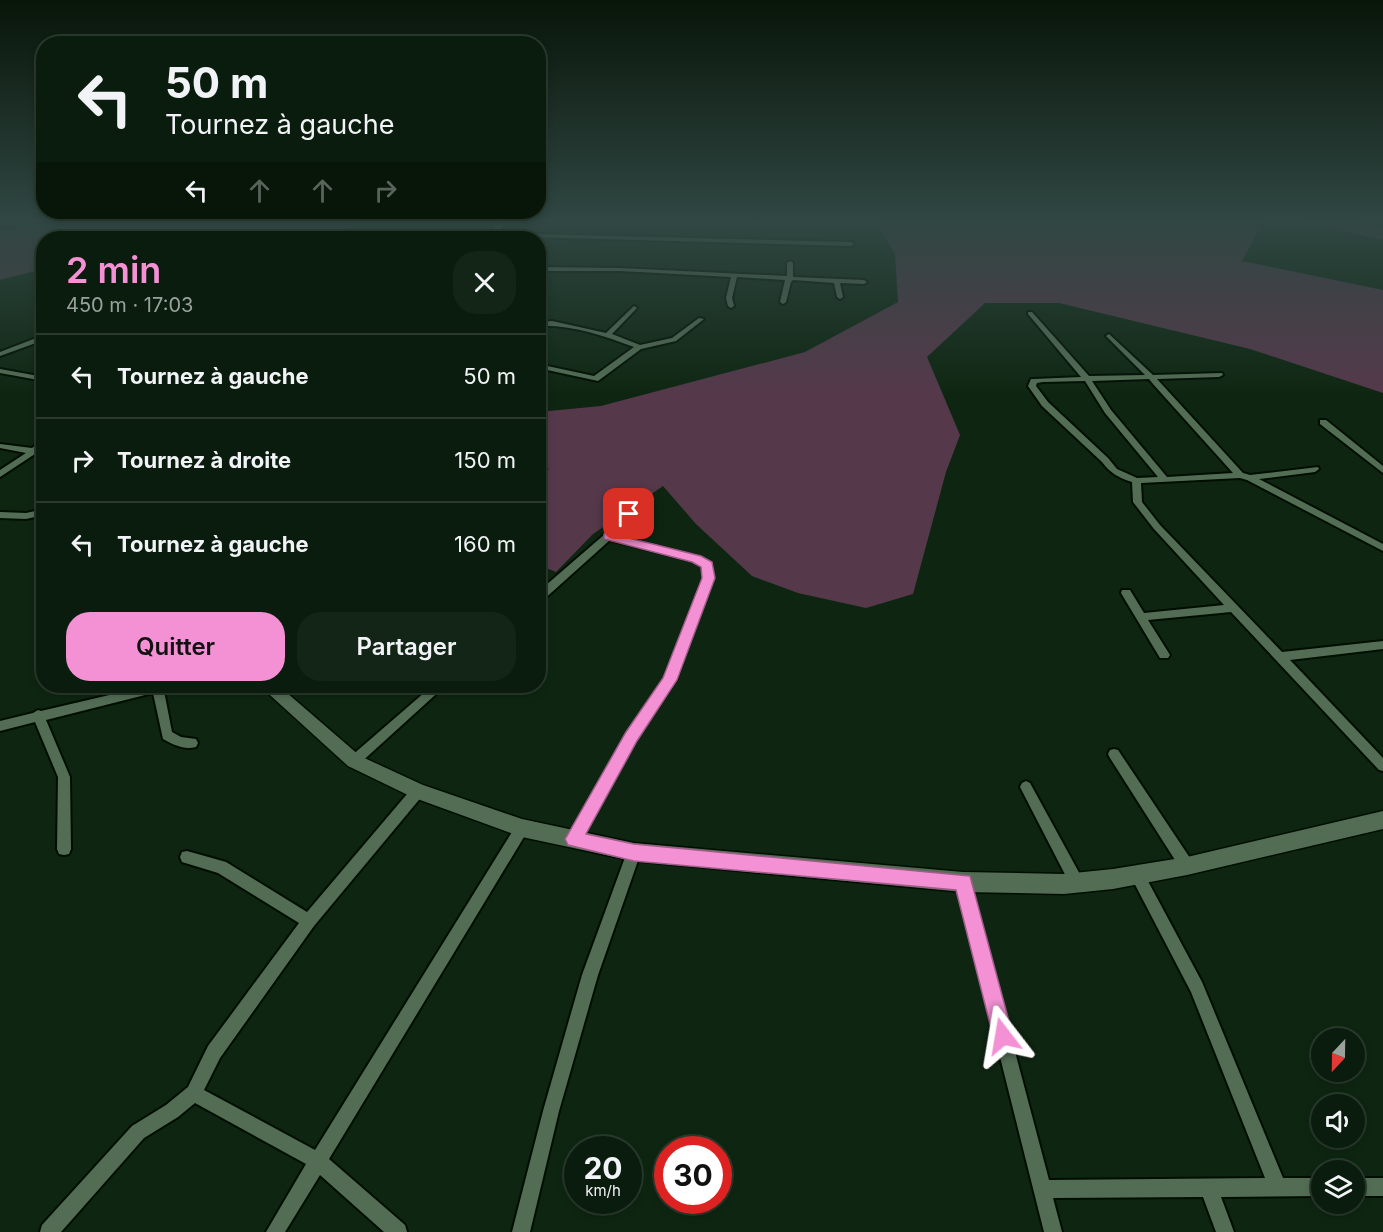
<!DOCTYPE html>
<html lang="fr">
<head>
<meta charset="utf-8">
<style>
  body { margin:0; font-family:Inter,sans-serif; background:#132516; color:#f1f3f6; height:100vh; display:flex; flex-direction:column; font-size:22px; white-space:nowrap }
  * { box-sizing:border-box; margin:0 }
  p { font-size:20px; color:#99a19d }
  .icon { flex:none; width:33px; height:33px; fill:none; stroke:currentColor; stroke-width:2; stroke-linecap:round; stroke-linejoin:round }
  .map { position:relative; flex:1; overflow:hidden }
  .details { position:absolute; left:36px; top:231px; width:510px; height:462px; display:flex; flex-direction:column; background:#0a1c0d; border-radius:24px; box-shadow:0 3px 9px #0003,0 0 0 2px #2a3a2e }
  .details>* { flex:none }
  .banner { position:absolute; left:36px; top:36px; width:510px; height:183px; border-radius:24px; box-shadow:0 3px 9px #0003,0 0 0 2px #2a3a2e; background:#0a1c0d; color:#f1f3f6; overflow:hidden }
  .needle { width:39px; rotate:202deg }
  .tools { position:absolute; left:1311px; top:1028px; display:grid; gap:12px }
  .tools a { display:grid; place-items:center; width:54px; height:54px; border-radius:50%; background:#0a1c0d; box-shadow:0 3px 9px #0003,0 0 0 2px #2a3a2e; font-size:30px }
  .speed { position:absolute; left:564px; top:1136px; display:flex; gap:12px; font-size:30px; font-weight:700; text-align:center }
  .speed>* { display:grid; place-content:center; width:78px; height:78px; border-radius:50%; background:#0a1c0d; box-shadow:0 3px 9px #0003,0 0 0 2px #2a3a2e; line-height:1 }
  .speed small { font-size:15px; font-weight:400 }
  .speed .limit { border:9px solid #d22; background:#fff; color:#111 }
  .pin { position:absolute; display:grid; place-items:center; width:51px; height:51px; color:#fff; margin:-26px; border-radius:12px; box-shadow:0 3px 9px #0006 }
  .me { position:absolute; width:66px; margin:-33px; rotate:346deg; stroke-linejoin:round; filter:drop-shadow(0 0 4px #0008) }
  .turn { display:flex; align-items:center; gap:21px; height:126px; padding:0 30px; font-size:27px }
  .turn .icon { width:78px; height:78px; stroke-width:2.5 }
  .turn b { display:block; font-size:42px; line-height:51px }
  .lanes { display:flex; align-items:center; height:57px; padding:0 30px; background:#0003; justify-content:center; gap:30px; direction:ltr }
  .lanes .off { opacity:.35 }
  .round { display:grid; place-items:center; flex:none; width:63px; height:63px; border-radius:24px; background:#132516 }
  .summary { display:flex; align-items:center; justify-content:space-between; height:102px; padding:0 30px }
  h1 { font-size:36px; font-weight:600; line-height:45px; color:#f491d4 }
  .action { display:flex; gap:12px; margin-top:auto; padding:12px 30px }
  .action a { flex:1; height:69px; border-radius:24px; background:#f491d4; color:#111; font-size:24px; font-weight:600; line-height:69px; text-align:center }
  .action a+a { background:#132516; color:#f1f3f6 }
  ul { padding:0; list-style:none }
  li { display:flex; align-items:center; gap:18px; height:84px; padding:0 30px; border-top:2px solid #2a3a2e }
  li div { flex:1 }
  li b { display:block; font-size:22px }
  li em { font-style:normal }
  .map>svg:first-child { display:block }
  .green { fill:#4c3a46 }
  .forest { fill:#55394b }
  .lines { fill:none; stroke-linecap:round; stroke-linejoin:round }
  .street-casing { stroke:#000e01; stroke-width:4 }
  .secondary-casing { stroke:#000e01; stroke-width:3 }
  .street { fill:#536d55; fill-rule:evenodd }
  .secondary { fill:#536d55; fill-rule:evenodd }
  .route { fill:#f491d4; stroke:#9f5e8a; stroke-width:1.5 }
</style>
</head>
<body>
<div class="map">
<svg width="1383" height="1232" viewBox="0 0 1383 1232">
  <rect width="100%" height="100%" fill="#0e2611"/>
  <polygon class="green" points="64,223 355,223 342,232 282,236 278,238 44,238 43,269 0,280 0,231"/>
  <g class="forest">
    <polygon points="877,223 1263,223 1242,261 1383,290 1383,393 1250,349 1059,303 985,303 927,357 960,435 946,472 913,594 866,608 798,593 752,576 696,524 663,486 593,534 556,572 539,565 539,479 549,469 539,460 539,412 601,406 805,352 898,302 895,254"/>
    <polygon points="1306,223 1360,223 1383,227 1383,240"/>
  </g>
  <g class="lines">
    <defs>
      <g id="street">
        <polygon points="754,223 760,223 761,224 758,226"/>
        <polygon points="496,233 851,242 854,244 851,246 494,236 494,234"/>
        <polygon points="790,261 793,263 793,277 864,280 867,282 864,284 840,283 843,297 840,299 837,297 834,283 793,280 791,282 786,302 783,304 780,302 785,280 737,277 732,298 734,306 731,308 728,306 726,298 731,277 620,271 538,271 538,267 620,268 787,276 787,263"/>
        <path d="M 634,306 L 637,308 L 636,309 L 612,334 L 640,345 L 672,338 L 699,318 L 704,319 L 676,341 L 641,349 L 598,381 L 538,368 L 538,364 L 594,376 L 634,347 C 604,336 570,324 538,326 L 538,322 L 552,321 L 606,333 Z"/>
        <path d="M 1028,312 L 1032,312 L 1089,376 L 1145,375 L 1106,336 L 1109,334 L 1153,375 L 1222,373 L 1223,375 L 1219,377 L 1157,379 L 1243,473 L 1250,475 L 1318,467 L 1319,469 L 1315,472 L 1259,479 L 1383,544 L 1383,551 L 1247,480 L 1240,478 L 1141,483 L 1142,502 L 1160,525 L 1282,652 L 1383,641 L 1383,649 L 1290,660 L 1383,758 L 1383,771 L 1379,770 L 1231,612 L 1148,620 L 1170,655 L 1168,658 L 1160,658 L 1121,593 L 1122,590 L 1130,590 L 1144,613 L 1224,605 L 1154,529 L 1133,502 L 1132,482 C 1119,478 1110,473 1102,462 L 1042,406 L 1028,386 L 1031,379 L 1034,379 L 1081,377 L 1028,314 ZM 1149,379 L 1153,384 L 1233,473 L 1167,477 L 1111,410 L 1092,381 ZM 1085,381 L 1105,413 L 1158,477 L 1137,478 L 1117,469 L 1108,458 L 1048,402 L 1036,386 L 1037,383 L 1043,382 Z"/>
        <polygon points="44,335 44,340 0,356 0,352"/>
        <polygon points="0,369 44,377 44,381 0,373"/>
        <polygon points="1320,420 1326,420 1383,466 1383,473 1320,424"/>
        <polygon points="41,442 44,442 44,448 0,477 0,470 26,453 0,448 0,444 32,448"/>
        <polygon points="44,509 44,515 26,519 0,518 0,512 26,513"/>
        <polygon points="629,511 634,514 615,535 699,557 711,563 713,578 676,680 636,740 579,843 574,845 569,843 567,839 569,835 628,732 665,678 703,578 703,567 693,561 610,540 542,601 538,602 538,592 605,534 626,512"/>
        <path d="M 148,686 L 170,686 L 169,689 L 164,691 L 172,732 L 181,737 L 196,739 L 198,743 L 196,747 C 184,750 174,745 163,739 L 153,693 L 46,720 L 70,777 L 71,849 L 69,854 L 64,855 L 59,854 L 57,849 L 58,777 L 35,722 L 0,731 L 0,721 L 33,713 L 38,710 L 41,711 Z"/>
        <polygon points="432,686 445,686 358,765 354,766 350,765 348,761 350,757"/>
        <polygon points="1114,749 1118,750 1192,861 1194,866 1192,871 1187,873 1182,871 1110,758 1108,754 1110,750"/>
        <polygon points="1026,781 1030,783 1082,878 1084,883 1082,888 1077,890 1072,888 1020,787 1022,783"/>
        <polygon points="418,785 423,787 424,791 423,795 314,926 220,1058 204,1090 315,1150 517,824 522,822 527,824 529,828 527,832 329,1159 405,1225 407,1232 384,1232 320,1175 285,1232 266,1232 306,1164 195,1103 178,1117 144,1138 61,1232 40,1232 42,1225 132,1126 166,1105 188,1087 208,1046 299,923 218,873 182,862 180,857 182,852 187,851 226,862 307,912 413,787"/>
        <polygon points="634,846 639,847 641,852 598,975 559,1111 530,1232 512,1232 543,1111 582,975 627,852 629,847"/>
        <polygon points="1137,868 1142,870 1202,982 1283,1178 1322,1178 1322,1196 1221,1197 1234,1232 1216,1232 1203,1197 1053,1198 1062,1232 1044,1232 956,882 958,877 963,875 968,877 970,882 1049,1180 1265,1178 1191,992 1130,875 1132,870"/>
        <rect x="1354" y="1178" width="29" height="18"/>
      </g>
      <g id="secondary">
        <polygon points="496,223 504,223 498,238 490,238"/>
        <polygon points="260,686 279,686 360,756 423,785 522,819 634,843 963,872 1064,874 1113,869 1187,857 1383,811 1383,829 1187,875 1113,889 1064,894 963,892 634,861 522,837 412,797 348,766"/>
      </g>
    </defs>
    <use href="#street" class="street-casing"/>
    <use href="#secondary" class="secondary-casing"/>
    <use href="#street" class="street"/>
    <use href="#secondary" class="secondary"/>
  </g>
  <linearGradient id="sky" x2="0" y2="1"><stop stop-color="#081509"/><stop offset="0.56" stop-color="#304743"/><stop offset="1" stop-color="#304743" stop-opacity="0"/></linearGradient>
  <rect width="1383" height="395" fill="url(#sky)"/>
  <polygon class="route" points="629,510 635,514 617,535 701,556 712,562 715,578 677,680 637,741 586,834 634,844 970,876 1013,1036 1010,1043 1003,1046 996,1043 993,1036 956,890 634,861 568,845 565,839 568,834 626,732 663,678 702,578 701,567 692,562 604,539 604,534 625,511"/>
</svg>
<div class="tools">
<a><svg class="needle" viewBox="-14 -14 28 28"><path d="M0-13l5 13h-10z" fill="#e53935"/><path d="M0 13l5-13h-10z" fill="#99a19d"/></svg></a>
<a><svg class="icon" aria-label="sound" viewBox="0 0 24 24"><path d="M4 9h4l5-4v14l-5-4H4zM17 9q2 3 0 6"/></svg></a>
<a><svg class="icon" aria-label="layers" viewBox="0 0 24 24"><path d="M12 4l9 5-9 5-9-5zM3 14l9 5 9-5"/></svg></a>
</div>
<div class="speed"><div>20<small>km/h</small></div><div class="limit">30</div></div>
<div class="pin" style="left:629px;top:514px;background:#d93025"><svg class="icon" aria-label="arrive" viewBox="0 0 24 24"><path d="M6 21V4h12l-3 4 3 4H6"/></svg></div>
<svg class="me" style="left:1003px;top:1036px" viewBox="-20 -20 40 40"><path d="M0-17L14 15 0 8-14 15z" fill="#f491d4" stroke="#fff" stroke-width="4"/></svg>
<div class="banner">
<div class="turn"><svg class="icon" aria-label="left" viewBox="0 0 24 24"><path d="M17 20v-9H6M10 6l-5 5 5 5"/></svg><div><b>50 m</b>Tournez à gauche</div></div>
<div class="lanes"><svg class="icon" aria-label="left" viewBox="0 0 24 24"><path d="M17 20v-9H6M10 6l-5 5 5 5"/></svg><svg class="icon off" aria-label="ahead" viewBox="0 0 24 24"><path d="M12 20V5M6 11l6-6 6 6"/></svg><svg class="icon off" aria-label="ahead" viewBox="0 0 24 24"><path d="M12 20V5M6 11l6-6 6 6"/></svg><svg class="icon off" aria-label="right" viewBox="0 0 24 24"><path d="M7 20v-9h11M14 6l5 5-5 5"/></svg></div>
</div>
<section class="details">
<div class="summary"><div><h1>2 min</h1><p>450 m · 17:03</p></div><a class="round"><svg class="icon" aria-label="close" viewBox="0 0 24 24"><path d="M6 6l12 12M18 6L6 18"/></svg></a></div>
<ul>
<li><svg class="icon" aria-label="left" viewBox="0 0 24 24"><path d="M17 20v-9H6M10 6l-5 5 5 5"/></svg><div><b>Tournez à gauche</b></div><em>50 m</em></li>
<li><svg class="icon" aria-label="right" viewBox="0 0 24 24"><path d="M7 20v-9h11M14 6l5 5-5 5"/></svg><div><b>Tournez à droite</b></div><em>150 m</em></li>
<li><svg class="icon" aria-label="left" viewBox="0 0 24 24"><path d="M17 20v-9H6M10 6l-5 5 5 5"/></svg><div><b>Tournez à gauche</b></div><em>160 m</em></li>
</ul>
<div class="action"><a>Quitter</a><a>Partager</a></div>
</section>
</div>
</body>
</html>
